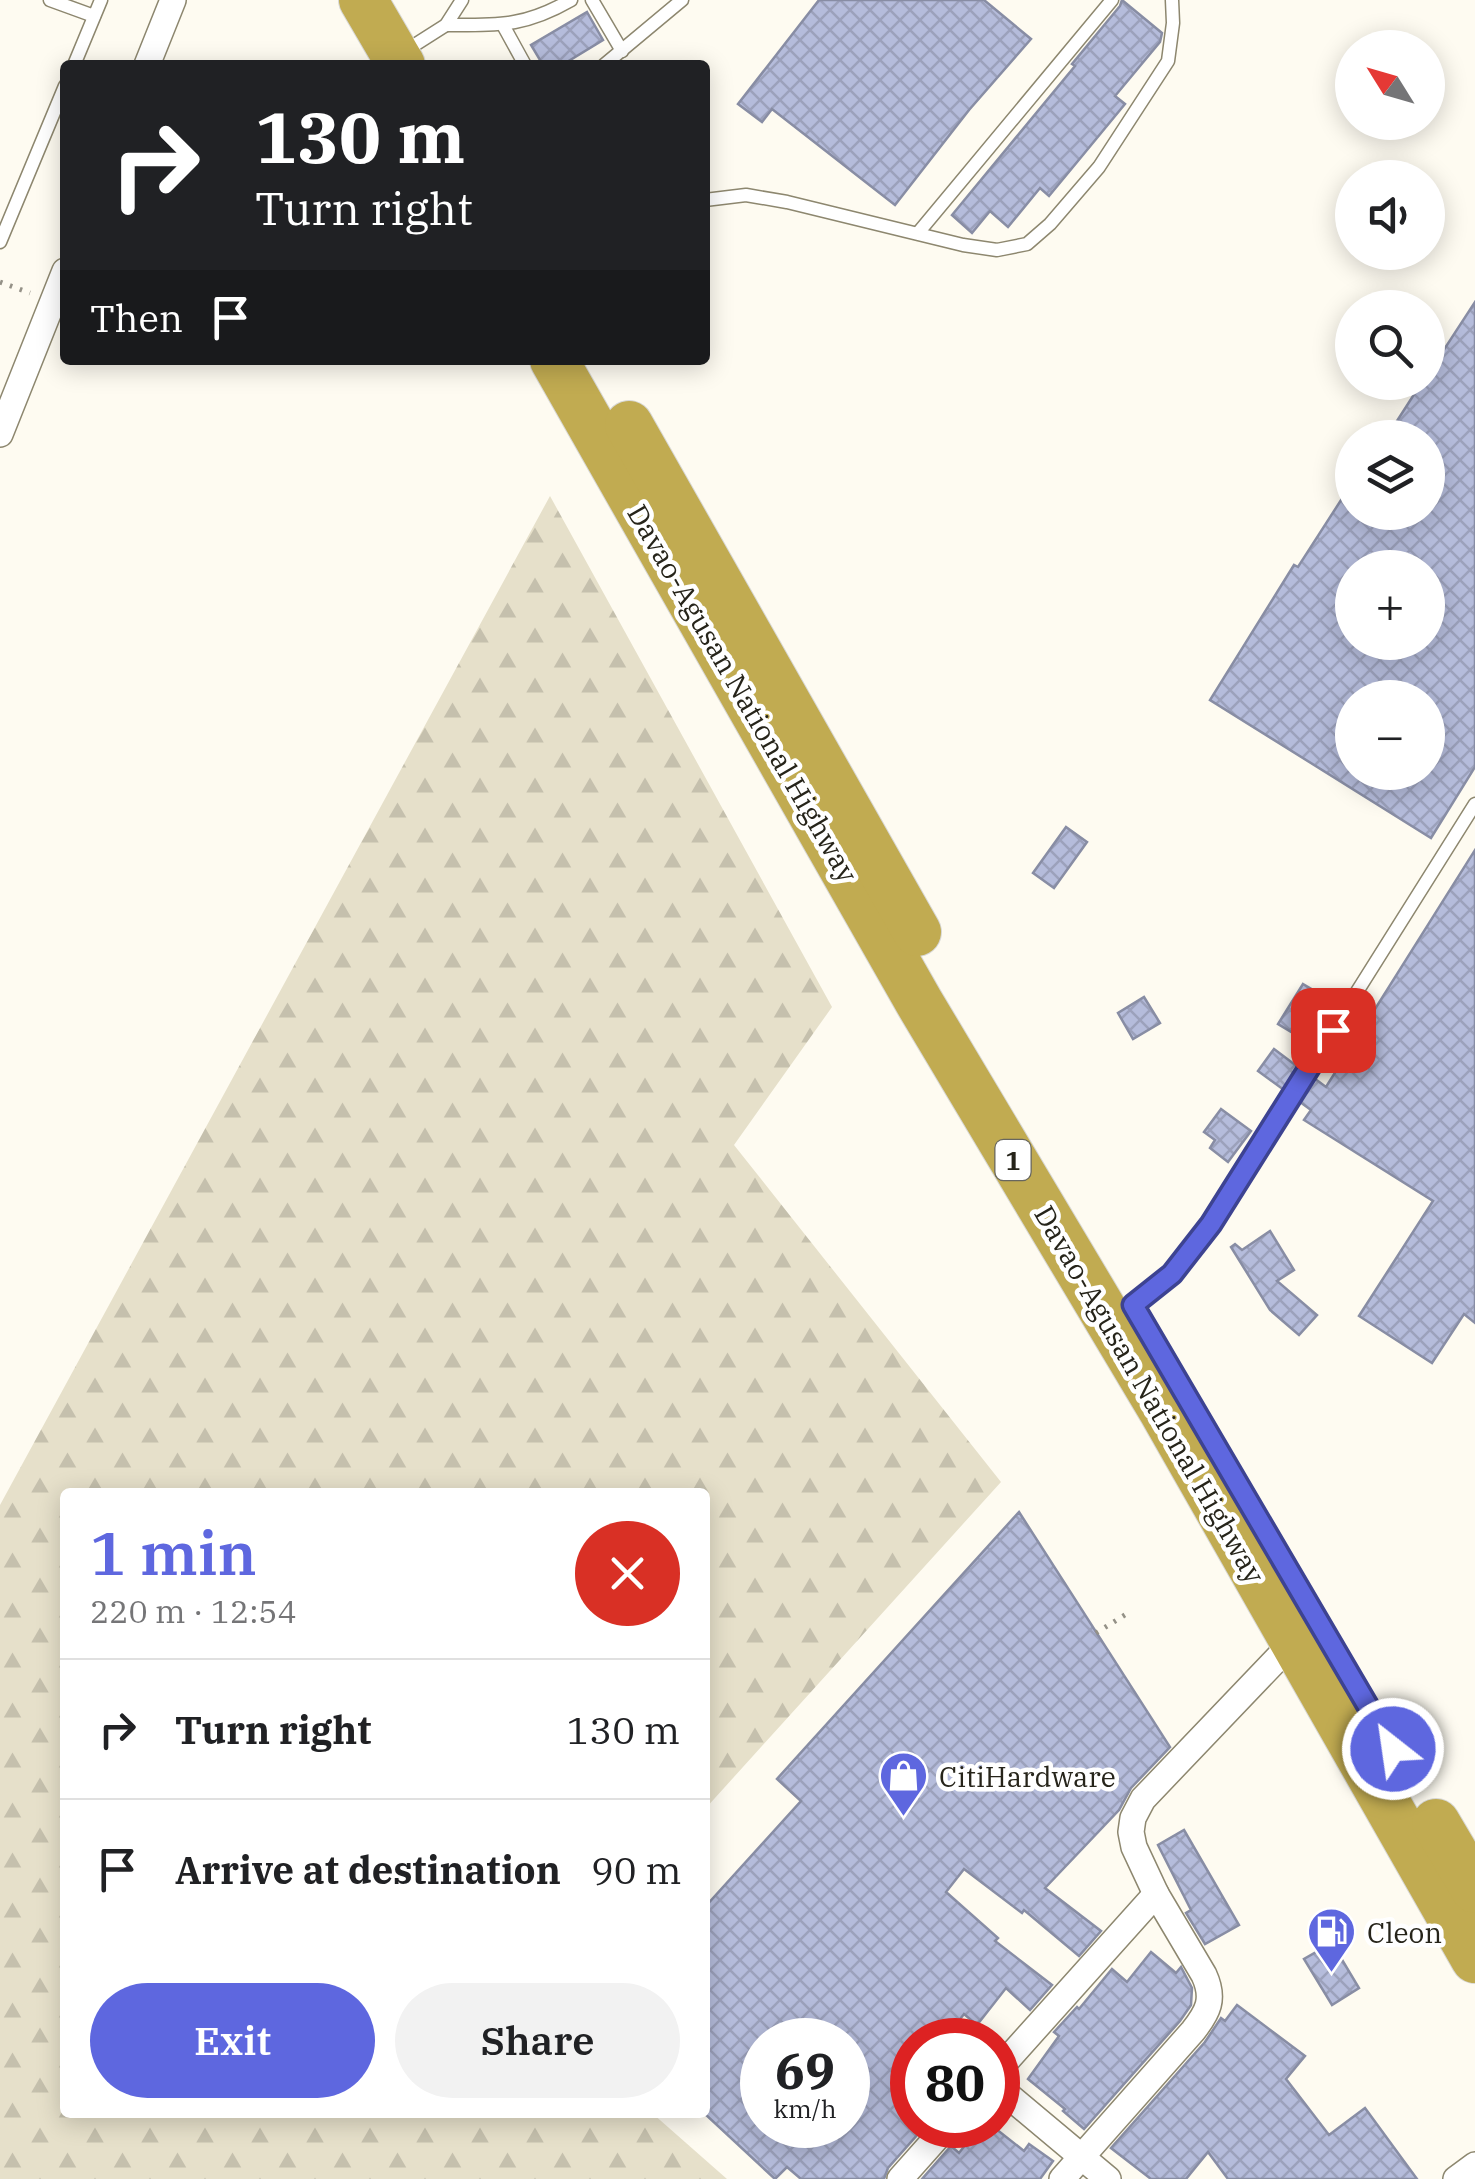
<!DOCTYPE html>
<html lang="en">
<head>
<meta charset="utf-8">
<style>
  body { margin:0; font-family:"IBM Plex Serif",serif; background:#f2f2f2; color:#202124; height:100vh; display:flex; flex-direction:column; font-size:38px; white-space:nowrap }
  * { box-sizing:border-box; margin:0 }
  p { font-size:32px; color:#757577 }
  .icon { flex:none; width:55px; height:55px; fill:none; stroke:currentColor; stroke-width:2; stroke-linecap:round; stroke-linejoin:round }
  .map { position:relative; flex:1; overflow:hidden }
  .sheet { position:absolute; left:60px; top:1488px; width:650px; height:630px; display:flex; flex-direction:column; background:#fff; border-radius:10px; box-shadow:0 5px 25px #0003 }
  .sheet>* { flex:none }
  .hud { position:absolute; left:60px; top:60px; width:650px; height:305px; border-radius:10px; box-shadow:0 5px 25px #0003; background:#202124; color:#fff; overflow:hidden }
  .needle { width:65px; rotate:307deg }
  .buttons { position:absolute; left:1335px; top:30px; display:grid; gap:20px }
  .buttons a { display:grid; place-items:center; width:110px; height:110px; border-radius:50%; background:#fff; box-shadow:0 5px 25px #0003; font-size:50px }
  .speed { position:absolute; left:740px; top:2018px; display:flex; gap:20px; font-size:50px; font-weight:700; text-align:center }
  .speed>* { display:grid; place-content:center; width:130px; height:130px; border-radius:50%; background:#fff; box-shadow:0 5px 25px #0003; line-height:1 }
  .speed small { font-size:25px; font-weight:400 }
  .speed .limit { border:15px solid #d22; background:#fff; color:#111 }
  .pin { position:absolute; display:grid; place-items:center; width:85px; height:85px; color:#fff; margin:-42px; border-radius:20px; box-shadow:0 5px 15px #0006 }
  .me { position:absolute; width:110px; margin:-55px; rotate:330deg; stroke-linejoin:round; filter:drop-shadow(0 0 8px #0008) }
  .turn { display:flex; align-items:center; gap:35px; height:210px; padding:0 30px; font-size:45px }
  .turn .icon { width:130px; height:130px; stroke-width:2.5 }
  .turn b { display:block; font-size:70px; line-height:85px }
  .then { display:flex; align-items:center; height:95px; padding:0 30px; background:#0003; gap:20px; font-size:38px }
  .round { display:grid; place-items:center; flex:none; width:105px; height:105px; border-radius:52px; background:#f2f2f2 }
  .summary { display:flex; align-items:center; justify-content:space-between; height:170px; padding:0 30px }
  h1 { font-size:60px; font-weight:600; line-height:75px; color:#5e67df }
  .button { display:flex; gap:20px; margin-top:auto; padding:20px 30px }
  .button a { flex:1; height:115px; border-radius:60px; background:#5e67df; color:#fff; font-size:40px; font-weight:600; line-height:115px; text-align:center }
  .button a+a { background:#f2f2f2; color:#202124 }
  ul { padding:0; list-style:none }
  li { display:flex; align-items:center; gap:30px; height:140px; padding:0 30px; border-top:2px solid #e0e0e0 }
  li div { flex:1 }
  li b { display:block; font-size:38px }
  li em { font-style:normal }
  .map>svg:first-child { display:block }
  .forest { fill:url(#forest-firs) }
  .building { fill:url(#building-cross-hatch); stroke:#888da4; stroke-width:2.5; fill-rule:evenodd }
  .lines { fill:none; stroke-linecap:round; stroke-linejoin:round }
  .lane-casing { stroke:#8d876f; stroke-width:15 }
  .street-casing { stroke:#8d876f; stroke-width:28 }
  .highway-casing { stroke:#d8d8d6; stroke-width:50 }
  .path { stroke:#949187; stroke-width:5; stroke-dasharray:2.5 8; stroke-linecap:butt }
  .lane { stroke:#fff; stroke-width:12 }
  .street { stroke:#fff; stroke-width:25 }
  .highway { stroke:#c1ab51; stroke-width:48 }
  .route-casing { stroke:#3d4391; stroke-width:25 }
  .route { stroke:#5e67df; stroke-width:18 }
  .labels { text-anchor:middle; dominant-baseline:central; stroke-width:9; stroke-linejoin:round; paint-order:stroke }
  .shield { fill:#fff; stroke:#67665f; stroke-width:2.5 }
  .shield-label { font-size:25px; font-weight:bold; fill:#26241a }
  .street-label { font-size:28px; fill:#26241a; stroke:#fff }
  .poi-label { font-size:28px; fill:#26241a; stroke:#fff; text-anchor:start }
</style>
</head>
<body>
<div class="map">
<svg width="1475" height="2179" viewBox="0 0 1475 2179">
  <defs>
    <pattern id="forest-firs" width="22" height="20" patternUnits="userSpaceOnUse" patternTransform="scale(2.5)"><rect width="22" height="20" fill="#e6e0ca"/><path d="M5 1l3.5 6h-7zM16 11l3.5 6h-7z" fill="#c5c0ad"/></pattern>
    <pattern id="building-cross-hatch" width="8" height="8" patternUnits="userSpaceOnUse" patternTransform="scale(2.5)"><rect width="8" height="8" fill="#b5bcdb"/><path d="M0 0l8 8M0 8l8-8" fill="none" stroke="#9ca1bb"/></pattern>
  </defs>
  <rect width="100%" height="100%" fill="#fefbf1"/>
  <polygon class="forest" points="550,496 832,1007 734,1145 1001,1482 705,1809 705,1492 65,1492 65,2112 652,2113 727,2179 0,2179 0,1505"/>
  <g class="building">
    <polygon points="819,0 984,0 1031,39 969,110 895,205 772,109 762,122 738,104"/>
    <polygon points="1122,0 1162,33 1160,42 1115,96 1125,104 1049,196 1040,188 1008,227 990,211 972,233 952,215 1075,66 1072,64 1120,6"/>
    <polygon points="587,12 603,40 562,65 543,65 531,45"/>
    <path d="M 1475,302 L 1475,767 L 1431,838 L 1210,700 L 1294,565 L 1298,567 L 1352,483 L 1352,512 L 1428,512 L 1428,438 L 1386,438 L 1422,382 L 1428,382 L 1428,374 ZM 1352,568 L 1428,568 L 1428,642 L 1352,642 ZM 1352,698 L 1428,698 L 1428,772 L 1352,772 Z"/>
    <polygon points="1066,827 1087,842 1054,888 1033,873"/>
    <polygon points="1475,850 1475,1323 1464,1314 1432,1363 1359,1316 1433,1201 1304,1120 1311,1110 1300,1102 1314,1078 1326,1087"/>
    <polygon points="1303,984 1325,997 1298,1036 1278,1024"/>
    <polygon points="1144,997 1160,1023 1133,1039 1118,1013"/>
    <polygon points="1274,1049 1298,1067 1284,1090 1258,1071"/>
    <polygon points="1221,1109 1251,1131 1228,1162 1210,1148 1215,1140 1204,1132"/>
    <polygon points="1270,1231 1294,1270 1277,1281 1317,1315 1299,1335 1270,1310 1231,1247 1235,1244 1242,1250"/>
    <path d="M 1019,1512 L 1170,1747 L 1131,1788 L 1119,1810 L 1045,1888 L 1101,1931 L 1079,1956 L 1024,1910 L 1022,1913 L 964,1869 L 946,1892 L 998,1938 L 995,1941 L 1052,1985 L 1030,2010 L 1006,1988 L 977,2025 L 964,2014 L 944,2040 L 912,2040 L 912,2125 L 926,2125 L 888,2168 L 884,2179 L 801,2179 L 787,2167 L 775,2179 L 705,2114 L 705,1907 L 801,1801 L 777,1779 ZM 762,2040 L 848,2040 L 848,2125 L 762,2125 Z"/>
    <polygon points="1184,1830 1239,1925 1205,1944 1186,1913 1191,1910 1158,1845"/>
    <polygon points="1332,1943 1359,1988 1332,2005 1304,1959"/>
    <polygon points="1151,1952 1176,1973 1181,1967 1192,1988 1191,2005 1180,2021 1084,2129 1063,2111 1065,2109 1028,2079 1059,2036 1054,2032 1077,2007 1079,2009 1112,1969 1127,1982"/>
    <polygon points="1237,2005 1305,2056 1286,2079 1329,2135 1365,2108 1417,2179 1228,2179 1208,2152 1186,2179 1151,2179 1111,2148 1205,2042 1221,2018 1225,2021"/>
    <polygon points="981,2125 991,2125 1024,2151 1029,2144 1053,2161 1040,2179 922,2179 951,2146 959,2153"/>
  </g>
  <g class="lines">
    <defs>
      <g id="lane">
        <polyline points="50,0 94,16"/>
        <polyline points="592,0 622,51"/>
        <path d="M 446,25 C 499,25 524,27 571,0"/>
        <polyline points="503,25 525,65"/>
        <polyline points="402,53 446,25 462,0"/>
        <polyline points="74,65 101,0"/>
        <polyline points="604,65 682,0"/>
        <polyline points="705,200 746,195 787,202 963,245 997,250 1027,244 1050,224 1099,167 1168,61 1173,23 1172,0"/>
        <polyline points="918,233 1112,0"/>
        <polyline points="0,242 65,86"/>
        <path d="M 1117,1315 C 1157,1291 1184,1261 1211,1224 L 1475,804"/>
      </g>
      <g id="street">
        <polyline points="147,65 173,0"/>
        <polyline points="0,434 65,271"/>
        <polyline points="998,2070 1156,1894"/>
        <polyline points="998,2087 1108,2179"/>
        <polyline points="900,2179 948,2125"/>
        <path d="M 1062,2179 L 1193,2031 C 1208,2012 1215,1999 1204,1975 L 1156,1894 L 1134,1847 L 1131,1832 L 1133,1818 L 1143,1799 L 1293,1642"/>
        <polyline points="1456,2179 1475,2165"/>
      </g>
      <g id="highway">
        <polyline points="363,0 401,65"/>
        <polyline points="554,360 919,1002 1163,1411 1475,1959"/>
        <polyline points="629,425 917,932"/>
        <polyline points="1436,1823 1475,1889"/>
      </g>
    </defs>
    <use href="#lane" class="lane-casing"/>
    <use href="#street" class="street-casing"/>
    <use href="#highway" class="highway-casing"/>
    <g class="path">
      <polyline points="0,282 30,293"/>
      <polyline points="1096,1633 1128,1613"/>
    </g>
    <use href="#lane" class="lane"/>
    <use href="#street" class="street"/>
    <use href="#highway" class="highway"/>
  </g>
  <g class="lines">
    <defs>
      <polyline id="route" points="1333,1030 1211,1224 1172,1274 1133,1305 1393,1749"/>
    </defs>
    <use href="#route" class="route-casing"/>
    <use href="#route" class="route"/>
  </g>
  <defs>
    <symbol id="shop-pin" viewBox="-11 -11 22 30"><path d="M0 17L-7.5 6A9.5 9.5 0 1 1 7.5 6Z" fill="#5e67df" stroke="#fff"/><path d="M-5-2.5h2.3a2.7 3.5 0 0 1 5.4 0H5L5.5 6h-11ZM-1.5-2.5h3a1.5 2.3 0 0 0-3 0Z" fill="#fff"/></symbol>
    <symbol id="fuel-pin" viewBox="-11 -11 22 30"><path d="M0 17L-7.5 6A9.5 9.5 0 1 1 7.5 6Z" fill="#5e67df" stroke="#fff"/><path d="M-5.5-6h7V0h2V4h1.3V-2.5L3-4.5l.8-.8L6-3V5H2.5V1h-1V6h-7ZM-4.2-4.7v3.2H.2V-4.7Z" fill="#fff"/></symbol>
  </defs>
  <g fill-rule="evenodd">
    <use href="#shop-pin" x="876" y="1748" width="55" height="75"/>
    <use href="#fuel-pin" x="1304" y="1904" width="55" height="75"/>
  </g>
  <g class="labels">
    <rect class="shield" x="995.5" y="1140" width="35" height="40" rx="8"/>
    <g class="shield-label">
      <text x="1013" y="1160">1</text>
    </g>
    <g class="street-label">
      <text transform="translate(743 693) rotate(60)">Davao-Agusan National Highway</text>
      <text transform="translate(1150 1394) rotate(60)">Davao-Agusan National Highway</text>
    </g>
    <g class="poi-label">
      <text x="939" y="1776">CitiHardware</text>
      <text x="1367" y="1932">Cleon</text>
    </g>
  </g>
</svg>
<div class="buttons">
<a><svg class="needle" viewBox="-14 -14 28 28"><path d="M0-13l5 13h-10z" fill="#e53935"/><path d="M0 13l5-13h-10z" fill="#757577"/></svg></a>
<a><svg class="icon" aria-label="sound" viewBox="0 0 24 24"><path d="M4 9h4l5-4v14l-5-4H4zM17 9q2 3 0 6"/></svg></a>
<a><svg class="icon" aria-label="search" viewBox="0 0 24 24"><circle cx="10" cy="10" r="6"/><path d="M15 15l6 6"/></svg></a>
<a><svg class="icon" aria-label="layers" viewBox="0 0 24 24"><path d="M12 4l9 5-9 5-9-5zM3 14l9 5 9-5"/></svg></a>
<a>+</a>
<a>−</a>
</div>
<div class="speed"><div>69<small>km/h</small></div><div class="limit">80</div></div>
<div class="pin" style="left:1333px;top:1030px;background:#d93025"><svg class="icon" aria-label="arrive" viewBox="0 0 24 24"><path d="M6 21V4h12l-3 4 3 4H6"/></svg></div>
<svg class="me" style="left:1393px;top:1749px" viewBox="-20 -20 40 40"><circle r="17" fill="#5e67df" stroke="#fff" stroke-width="3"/><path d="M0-11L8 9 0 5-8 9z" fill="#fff"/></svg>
<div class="hud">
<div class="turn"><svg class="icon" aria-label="right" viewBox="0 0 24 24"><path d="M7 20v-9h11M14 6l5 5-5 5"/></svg><div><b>130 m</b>Turn right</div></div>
<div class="then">Then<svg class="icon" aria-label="arrive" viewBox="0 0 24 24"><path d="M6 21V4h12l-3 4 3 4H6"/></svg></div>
</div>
<section class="sheet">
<div class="summary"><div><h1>1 min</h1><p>220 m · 12:54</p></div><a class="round" style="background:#d93025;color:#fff"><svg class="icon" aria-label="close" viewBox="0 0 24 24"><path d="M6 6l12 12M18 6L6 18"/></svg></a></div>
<ul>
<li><svg class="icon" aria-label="right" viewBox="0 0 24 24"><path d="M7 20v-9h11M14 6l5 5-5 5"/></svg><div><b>Turn right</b></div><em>130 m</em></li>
<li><svg class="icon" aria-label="arrive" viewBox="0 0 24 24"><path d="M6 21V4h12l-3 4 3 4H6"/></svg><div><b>Arrive at destination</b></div><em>90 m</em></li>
</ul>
<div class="button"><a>Exit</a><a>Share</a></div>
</section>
</div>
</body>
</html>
